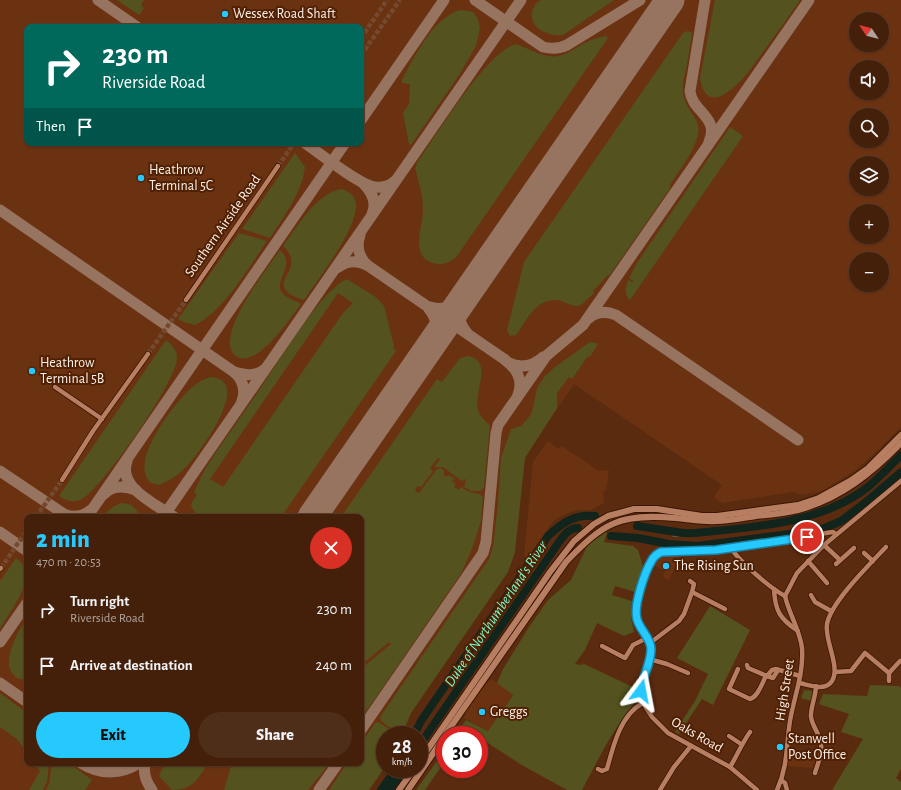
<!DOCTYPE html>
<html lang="en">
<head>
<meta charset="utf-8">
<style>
  body { margin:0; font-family:"Alegreya Sans",sans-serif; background:#4e2d19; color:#f1f3f6; height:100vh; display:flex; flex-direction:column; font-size:15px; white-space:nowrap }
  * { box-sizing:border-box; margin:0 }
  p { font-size:13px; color:#afa39d }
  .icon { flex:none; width:22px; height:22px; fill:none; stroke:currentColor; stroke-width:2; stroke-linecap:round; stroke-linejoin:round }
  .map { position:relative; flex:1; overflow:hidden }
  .sheet { position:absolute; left:24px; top:514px; width:340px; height:252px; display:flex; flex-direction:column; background:#44200b; border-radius:8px; box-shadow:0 1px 3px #0004,0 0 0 1px #5c3e2c }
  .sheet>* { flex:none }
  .top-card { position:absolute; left:24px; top:24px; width:340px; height:122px; border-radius:8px; box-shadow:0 1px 3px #0004,0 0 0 1px #5c3e2c; background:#00695c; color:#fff; overflow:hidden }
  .needle { width:26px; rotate:305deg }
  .buttons { position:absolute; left:849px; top:12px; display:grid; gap:8px }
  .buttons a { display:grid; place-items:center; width:40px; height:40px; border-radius:50%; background:#44200b; box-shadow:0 1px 3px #0004,0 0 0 1px #5c3e2c; font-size:20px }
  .speed { position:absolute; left:376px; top:726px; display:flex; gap:8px; font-size:20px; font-weight:700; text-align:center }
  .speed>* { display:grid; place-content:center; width:52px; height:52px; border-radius:50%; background:#44200b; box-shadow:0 1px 3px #0004,0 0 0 1px #5c3e2c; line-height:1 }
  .speed small { font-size:10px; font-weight:400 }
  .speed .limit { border:6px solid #d22; background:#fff; color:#111 }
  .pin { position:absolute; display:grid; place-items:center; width:34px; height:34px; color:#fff; margin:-17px; border:2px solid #fff; border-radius:50%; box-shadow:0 1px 4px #0007 }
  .me { position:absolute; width:44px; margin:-22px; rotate:13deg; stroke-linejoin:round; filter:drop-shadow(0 0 3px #0008) }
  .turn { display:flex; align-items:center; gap:14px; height:84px; padding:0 12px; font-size:18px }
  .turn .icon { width:52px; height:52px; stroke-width:2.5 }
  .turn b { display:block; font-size:28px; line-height:34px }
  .then { display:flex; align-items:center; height:38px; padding:0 12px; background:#0003; gap:8px; font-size:15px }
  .round { display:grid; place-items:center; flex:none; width:42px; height:42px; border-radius:21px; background:#4e2d19 }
  .overview { display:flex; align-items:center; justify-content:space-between; height:68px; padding:0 12px }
  h1 { font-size:24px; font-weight:800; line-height:30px; color:#26c9fe }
  .cta { display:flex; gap:8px; margin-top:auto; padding:8px 12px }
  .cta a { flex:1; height:46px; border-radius:24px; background:#26c9fe; color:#111; font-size:16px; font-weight:800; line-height:46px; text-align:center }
  .cta a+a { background:#4e2d19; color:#f1f3f6 }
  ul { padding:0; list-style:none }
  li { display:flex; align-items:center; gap:12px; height:56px; padding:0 12px }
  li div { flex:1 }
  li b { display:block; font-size:15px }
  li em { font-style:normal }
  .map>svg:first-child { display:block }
  .built { fill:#6b3212; fill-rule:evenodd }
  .green { fill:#54521e; fill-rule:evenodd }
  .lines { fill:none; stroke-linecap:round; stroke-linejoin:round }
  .stream { stroke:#58625a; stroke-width:1.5 }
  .river { stroke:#12251d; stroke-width:8 }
  .taxiway { stroke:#977460; stroke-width:11 }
  .runway { stroke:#977460; stroke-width:29 }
  .minor-tunnel { stroke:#734930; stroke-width:4.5; stroke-dasharray:4.5 2; stroke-linecap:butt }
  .minor-casing { stroke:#391502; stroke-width:6 }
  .tertiary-casing { stroke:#391502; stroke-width:8 }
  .minor { stroke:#b77e62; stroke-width:4.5 }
  .tertiary { stroke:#b77e62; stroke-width:6 }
  .route-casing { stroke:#1983a5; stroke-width:10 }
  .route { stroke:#26c9fe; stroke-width:7 }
  .poi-dot { fill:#26c9fe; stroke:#502003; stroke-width:1.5 }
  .labels { text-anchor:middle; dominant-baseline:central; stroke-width:4; stroke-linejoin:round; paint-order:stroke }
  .poi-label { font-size:14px; fill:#fdf0ea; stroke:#502003; text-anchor:start }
  .street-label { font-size:14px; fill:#fdf0ea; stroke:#502003 }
  .water-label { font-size:15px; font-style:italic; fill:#75fccc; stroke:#502003 }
</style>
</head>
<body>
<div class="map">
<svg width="901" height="790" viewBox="0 0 901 790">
  <rect width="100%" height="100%" fill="#5b2b0f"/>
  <g class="built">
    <path d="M 0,0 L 901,0 L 901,427 L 878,450 L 856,470 L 822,491 L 802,495 L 792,492 L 722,503 L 714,497 L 722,485 L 574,384 L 524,458 L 517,515 L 403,722 L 401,735 L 385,735 L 365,790 L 0,790 ZM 856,19 L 882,19 L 882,45 L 856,45 ZM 27,27 L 361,27 L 361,143 L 27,143 ZM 856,67 L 882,67 L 882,93 L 856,93 ZM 856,115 L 882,115 L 882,141 L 856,141 ZM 856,163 L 882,163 L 882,189 L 856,189 ZM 856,211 L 882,211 L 882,237 L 856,237 ZM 856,259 L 882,259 L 882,285 L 856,285 ZM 27,517 L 361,517 L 361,763 L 27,763 Z"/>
    <polygon points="548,441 558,449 562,446 599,471 609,470 606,490 603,492 604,503 591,510 576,510 564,515 555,520 551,524 527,559 524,557 533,462"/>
    <polygon points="681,553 669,580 663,577 665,571 652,564 658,555"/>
    <polygon points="492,679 513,694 488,731 464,718 466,712 475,698 486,684"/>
    <polygon points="790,752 817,755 813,768 787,766"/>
  </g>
  <g class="green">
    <polygon points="117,0 144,0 141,5 144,8 139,15"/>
    <path d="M 541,0 L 614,0 L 563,35 C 547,37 523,26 535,5 L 535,4 Z"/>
    <path d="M 715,0 L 800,0 C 788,18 775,35 763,52 C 753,66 741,84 726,93 C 710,104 702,93 700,78 Z"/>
    <path d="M 461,10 L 473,12 L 478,19 L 480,29 L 476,46 L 459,75 L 411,145 L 409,144 L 403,113 L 409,104 L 410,84 L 402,83 L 402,80 C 413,58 435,15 461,10 Z"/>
    <path d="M 687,31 L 691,32 L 692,34 C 690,46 688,58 686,70 C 684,77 682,85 683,92 C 684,104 692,112 697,122 C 705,139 678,172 669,186 L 671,187 L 609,276 L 608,275 L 593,291 L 594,293 L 581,305 L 578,306 C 570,306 564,301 557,300 C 535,299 527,320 516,335 L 510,336 L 507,330 L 524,262 L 683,33 Z"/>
    <path d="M 606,36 L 608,38 L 457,256 C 452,261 445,265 437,264 C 407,259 424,225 423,208 C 423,194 418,181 415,168 L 417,165 L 416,164 C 436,136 485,54 515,44 C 526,47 536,54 548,56 C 565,59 576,46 591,40 C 596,38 601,37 606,36 Z"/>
    <path d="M 730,127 L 743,136 L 630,300 C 623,293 626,288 628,280 L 636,283 L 629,278 L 637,263 Z"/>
    <path d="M 295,153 L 305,167 C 302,193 284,216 270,238 L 242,229 Z"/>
    <path d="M 342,189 C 350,192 357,197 356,207 C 355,232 318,279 304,300 C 298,298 288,295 285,289 C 278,276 304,266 283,246 C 297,227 317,192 342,189 Z"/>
    <path d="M 239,233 L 267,241 C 249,267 224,311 195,325 L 184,322 L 178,319 Z"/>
    <path d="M 280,250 C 298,267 270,281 284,295 C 288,299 296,300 301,304 C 291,318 256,370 236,356 C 229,351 229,343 231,334 C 237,307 264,273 280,250 Z"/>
    <path d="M 347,279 L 377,298 L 384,306 L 394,346 L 393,348 L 396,351 L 281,517 L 198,517 L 191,506 L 192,502 L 197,495 L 194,493 C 203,468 220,447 235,425 C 246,409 258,392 269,375 C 286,351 322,290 347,279 ZM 338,293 L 353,303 L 343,313 L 223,487 L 210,479 Z"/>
    <path d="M 166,340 C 171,344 178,351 177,358 C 177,381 103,487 82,499 C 75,503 65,501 59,496 Z"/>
    <polygon points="590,342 596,343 598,344 590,357 588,356 572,379 569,377 557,393 557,408 525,458 515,552 508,572 411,713 402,735 399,735 402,728 392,729 381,721 380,717 489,559 493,547 498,503 501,458 511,429 521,426 529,417 532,412 537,388 545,376 555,367"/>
    <path d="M 468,356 C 494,360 473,394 478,410 C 480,416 485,421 490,425 L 484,488 L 480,491 L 472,491 L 464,487 L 466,480 L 465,479 L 462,481 L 443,467 L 434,467 L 440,459 L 438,458 L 430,468 L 433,471 L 421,487 L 417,486 L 415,491 L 419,493 L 437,469 L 440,468 L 445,471 L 443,474 L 446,477 L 449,475 L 456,480 L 457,481 L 453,479 L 452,481 L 456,484 L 454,487 L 459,490 L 461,487 C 464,489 467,491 470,492 C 476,494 479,492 483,497 L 481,521 L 473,546 L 462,572 L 361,719 L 361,669 L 391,644 L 389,642 L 361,665 L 361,517 L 341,517 L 437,379 L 442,382 L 460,358 Z"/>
    <path d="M 211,377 C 255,380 197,456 185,468 C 177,476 169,481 159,485 L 151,483 C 128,463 172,407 187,392 C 194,385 202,379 211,377 Z"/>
    <path d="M 121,503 C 130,503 137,507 139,517 L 101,517 L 113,507 Z"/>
    <path d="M 606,530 L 607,533 L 604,542 L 633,546 L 638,550 L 643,566 L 635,592 L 615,586 L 612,595 L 632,601 L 631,618 L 634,632 L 624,636 L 597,623 L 585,650 L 575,664 L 583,665 L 582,663 L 637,689 L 639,697 C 615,725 599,758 582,790 L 567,790 L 520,764 L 479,737 L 479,735 L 475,735 L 467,730 L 463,735 L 455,735 L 466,720 L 488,731 L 513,695 L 497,683 L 503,669 L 529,627 L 548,600 L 571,580 L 589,542 Z"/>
    <path d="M 16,558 C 20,561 26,567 27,573 C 29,586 7,617 0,629 L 0,581 Z"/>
    <polygon points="710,606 750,630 713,705 702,699 679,734 675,732 695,701 708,674 677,658"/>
    <path d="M 27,619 L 27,679 C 21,680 17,679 13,674 C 1,662 18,630 27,619 Z"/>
    <polygon points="870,685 899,686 901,688 901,769 896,778 901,782 901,790 832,790 863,739 841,732 849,714 819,704 823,694 867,696"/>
    <polygon points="804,690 813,691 811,701 801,698"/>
    <polygon points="0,693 27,713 27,753 17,739 0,727"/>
    <polygon points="378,722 389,729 391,735 385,735 385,767 369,790 329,790 347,763 361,763 361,744 375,723"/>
    <polygon points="445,750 445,761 425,790 416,790"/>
    <polygon points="34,763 49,763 47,781 43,790 29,790 40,771"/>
    <polygon points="52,763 69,763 92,780 85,790 46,790 49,784"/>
    <path d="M 166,763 L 208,763 C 198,779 193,790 172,790 L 159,776 L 162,769 Z"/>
    <polygon points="232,763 330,763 308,790 224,790"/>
  </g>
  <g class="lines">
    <polyline class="stream" points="673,536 678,536 683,533"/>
    <g class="river">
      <path d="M 637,526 L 683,533 L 696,533 C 754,527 820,524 868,487 C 880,477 890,466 901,455"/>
      <polyline points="611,536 638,538 669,544 697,546 820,530 841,521 866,502 901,472"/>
      <path d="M 414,735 L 421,721 L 548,536 C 562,523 574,514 595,516"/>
      <path d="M 419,746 L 559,542 C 564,535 569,528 578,528"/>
      <polyline points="381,790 396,769"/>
      <polyline points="390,790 404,769"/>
    </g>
    <g class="taxiway">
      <polyline points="98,0 137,27"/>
      <path d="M 475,0 L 543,47 C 552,49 559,49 567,45 L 640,0"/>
      <path d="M 705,0 L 690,91 C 692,112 720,117 709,142"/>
      <polyline points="361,120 444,0"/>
      <path d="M 305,143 C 319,153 361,186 375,187 C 383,188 390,186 395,181"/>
      <path d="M 363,183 C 372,192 377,203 372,214"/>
      <path d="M 0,210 L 234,372 C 243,380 246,390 242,401"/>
      <path d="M 360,235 C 356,246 359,257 367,265"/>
      <path d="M 337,268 C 346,261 357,260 367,265 L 504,359 C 516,368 524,379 518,395"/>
      <path d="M 430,307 C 443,311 454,307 463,298"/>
      <path d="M 589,318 C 597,311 606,311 616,315 L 798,440"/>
      <path d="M 467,333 C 449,311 467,298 476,280"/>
      <path d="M 420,361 C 421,358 424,354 426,350 C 435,337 441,322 429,309"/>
      <path d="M 509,363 C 522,369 533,366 543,357"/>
      <path d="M 234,372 C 245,375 256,377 265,369"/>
      <path d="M 127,461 C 117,488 156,504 174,517"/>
      <path d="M 0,471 L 64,514 C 74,518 83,517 91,510"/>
      <path d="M 104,494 C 113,485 125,486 136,490"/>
      <polyline points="87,517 345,143"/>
      <polyline points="163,517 521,0"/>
      <polyline points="0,532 27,551"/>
      <polyline points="0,642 27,603"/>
      <polyline points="0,683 27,702"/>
      <polyline points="361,730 483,553 486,542 496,433 498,425 546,356 583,325 809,0"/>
      <path d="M 81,763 C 100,775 121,775 139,763"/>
      <path d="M 145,763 C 143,773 146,782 152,790"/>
      <polyline points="319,790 338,763"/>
    </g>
    <polyline class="runway" points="312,517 670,0"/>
    <g class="minor-tunnel">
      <polyline points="361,38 387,0"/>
      <polyline points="361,55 400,0"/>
      <polyline points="278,166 294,143"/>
      <polyline points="148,354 186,300"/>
      <polyline points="36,517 62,480"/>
      <polyline points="1,568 27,530"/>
    </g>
    <defs>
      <g id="minor">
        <polyline points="186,300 278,166"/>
        <polyline points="55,387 102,419"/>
        <polyline points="62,480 93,431 148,354"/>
        <polyline points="824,545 840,560"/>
        <path d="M 731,548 C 739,561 771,589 785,596"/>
        <polyline points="864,553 873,561"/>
        <polyline points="808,561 827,583"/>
        <polyline points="836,564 854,548"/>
        <polyline points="0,569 1,568"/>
        <polyline points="690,581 694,584 692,592"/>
        <path d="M 774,589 C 775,611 780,619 798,631"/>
        <polyline points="811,595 815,602 831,611"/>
        <polyline points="785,596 797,573 824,545 901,481"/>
        <polyline points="650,643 679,621 684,614 692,592 725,609"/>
        <polyline points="602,646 625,658 633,645 647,638"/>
        <polyline points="649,659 667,664 688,673"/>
        <polyline points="747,665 748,668 767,676 772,670 776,669 800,676"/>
        <path d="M 738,669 L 729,689 L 750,699 C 758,697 762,683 766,676"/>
        <polyline points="835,672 851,671 865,653 889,673 889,681"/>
        <polyline points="889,673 900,661"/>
        <polyline points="767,676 773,678 778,670"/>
        <path d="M 799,683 C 810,685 825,692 832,681 C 841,667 824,640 827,624 C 831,602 870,564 886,547"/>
        <polyline points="729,736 741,744"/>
        <path d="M 730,767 C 737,756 742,743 750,732"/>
        <path d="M 598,769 L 602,771 L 607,769 C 613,746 621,714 643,703"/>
        <path d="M 815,773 C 818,763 824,750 820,740 C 818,732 812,725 811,717 C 810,709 816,696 816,686"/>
        <polyline points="781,780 785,783 787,790"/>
        <polyline points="660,790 674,767 691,746"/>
        <polyline points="757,790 730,767 668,733 652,717 643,703 641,698 641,685 649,659 651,646 637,621 636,616 636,605 645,576 652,558 661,552 716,550 833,532 836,534"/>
        <path d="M 777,790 C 788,766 786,746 790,721 C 794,697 804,673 802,648 C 800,630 789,614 785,596"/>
      </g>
      <g id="tertiary">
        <path d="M 445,735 L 566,562 C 603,523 620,513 675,518 C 689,519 703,522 717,521 C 730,521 743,518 756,516 C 770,515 785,513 798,510 C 840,499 872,473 901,443"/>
        <polyline points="419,762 550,572 574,541 594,524 608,516 634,509 657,509 702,516 717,516 798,505 819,498 850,481 867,469 901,435"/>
        <polyline points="399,790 414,769"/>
        <polyline points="408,790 445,736"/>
      </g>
    </defs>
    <use href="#minor" class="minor-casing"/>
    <use href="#tertiary" class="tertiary-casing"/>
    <use href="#minor" class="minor"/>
    <use href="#tertiary" class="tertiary"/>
  </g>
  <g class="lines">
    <defs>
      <path id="route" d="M 641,691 C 642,677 651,664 651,649 C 651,638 639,629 637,619 C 633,606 645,571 652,560 C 654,556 657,554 661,552 L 716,550 L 807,537"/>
    </defs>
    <use href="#route" class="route-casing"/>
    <use href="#route" class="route"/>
  </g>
  <g class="poi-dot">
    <circle cx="225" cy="14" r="4"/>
    <circle cx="141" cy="178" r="4"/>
    <circle cx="32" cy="371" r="4"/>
    <circle cx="666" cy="566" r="4"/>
    <circle cx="482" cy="712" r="4"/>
    <circle cx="780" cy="747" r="4"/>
  </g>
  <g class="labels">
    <g class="poi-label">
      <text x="233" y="14">Wessex Road Shaft</text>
      <text x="149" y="170">Heathrow<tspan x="149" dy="16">Terminal 5C</tspan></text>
      <text x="40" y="363">Heathrow<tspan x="40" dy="16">Terminal 5B</tspan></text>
      <text x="674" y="566">The Rising Sun</text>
      <text x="490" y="712">Greggs</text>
      <text x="788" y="739">Stanwell<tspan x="788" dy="16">Post Office</tspan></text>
    </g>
    <g class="street-label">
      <text transform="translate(223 226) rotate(-55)">Southern Airside Road</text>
      <text transform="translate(785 690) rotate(-81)">High Street</text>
      <text transform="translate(697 735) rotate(30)">Oaks Road</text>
    </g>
    <g class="water-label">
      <text transform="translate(496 614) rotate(-56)">Duke of Northumberland's River</text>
    </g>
  </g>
</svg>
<div class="buttons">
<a><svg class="needle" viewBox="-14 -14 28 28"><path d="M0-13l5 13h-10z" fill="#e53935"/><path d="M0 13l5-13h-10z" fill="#afa39d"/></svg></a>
<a><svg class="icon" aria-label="sound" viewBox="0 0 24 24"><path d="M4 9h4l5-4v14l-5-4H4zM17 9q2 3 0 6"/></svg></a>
<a><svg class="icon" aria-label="search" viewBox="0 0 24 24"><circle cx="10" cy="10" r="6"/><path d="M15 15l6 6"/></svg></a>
<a><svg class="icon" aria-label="layers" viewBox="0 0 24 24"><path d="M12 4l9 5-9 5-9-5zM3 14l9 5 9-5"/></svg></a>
<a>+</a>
<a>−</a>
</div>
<div class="speed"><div>28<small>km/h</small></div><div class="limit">30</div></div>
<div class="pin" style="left:807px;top:537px;background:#d93025"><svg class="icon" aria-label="arrive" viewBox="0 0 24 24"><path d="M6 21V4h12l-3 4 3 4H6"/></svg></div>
<svg class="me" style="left:641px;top:691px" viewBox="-20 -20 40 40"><path d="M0-17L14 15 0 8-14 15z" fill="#26c9fe" stroke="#fff" stroke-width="4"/></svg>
<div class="top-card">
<div class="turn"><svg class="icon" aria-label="right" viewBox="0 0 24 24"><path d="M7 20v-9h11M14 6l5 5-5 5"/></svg><div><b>230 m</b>Riverside Road</div></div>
<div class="then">Then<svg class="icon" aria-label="arrive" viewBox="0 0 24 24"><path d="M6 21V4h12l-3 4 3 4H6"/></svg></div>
</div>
<section class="sheet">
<div class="overview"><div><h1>2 min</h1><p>470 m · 20:53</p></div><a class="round" style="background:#d93025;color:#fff"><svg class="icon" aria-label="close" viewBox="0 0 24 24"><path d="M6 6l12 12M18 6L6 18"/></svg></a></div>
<ul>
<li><svg class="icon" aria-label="right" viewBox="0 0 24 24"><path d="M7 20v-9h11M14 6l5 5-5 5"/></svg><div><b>Turn right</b><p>Riverside Road</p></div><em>230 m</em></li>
<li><svg class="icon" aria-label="arrive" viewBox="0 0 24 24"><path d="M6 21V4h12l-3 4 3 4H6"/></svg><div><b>Arrive at destination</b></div><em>240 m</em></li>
</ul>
<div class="cta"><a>Exit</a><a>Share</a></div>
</section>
</div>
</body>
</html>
